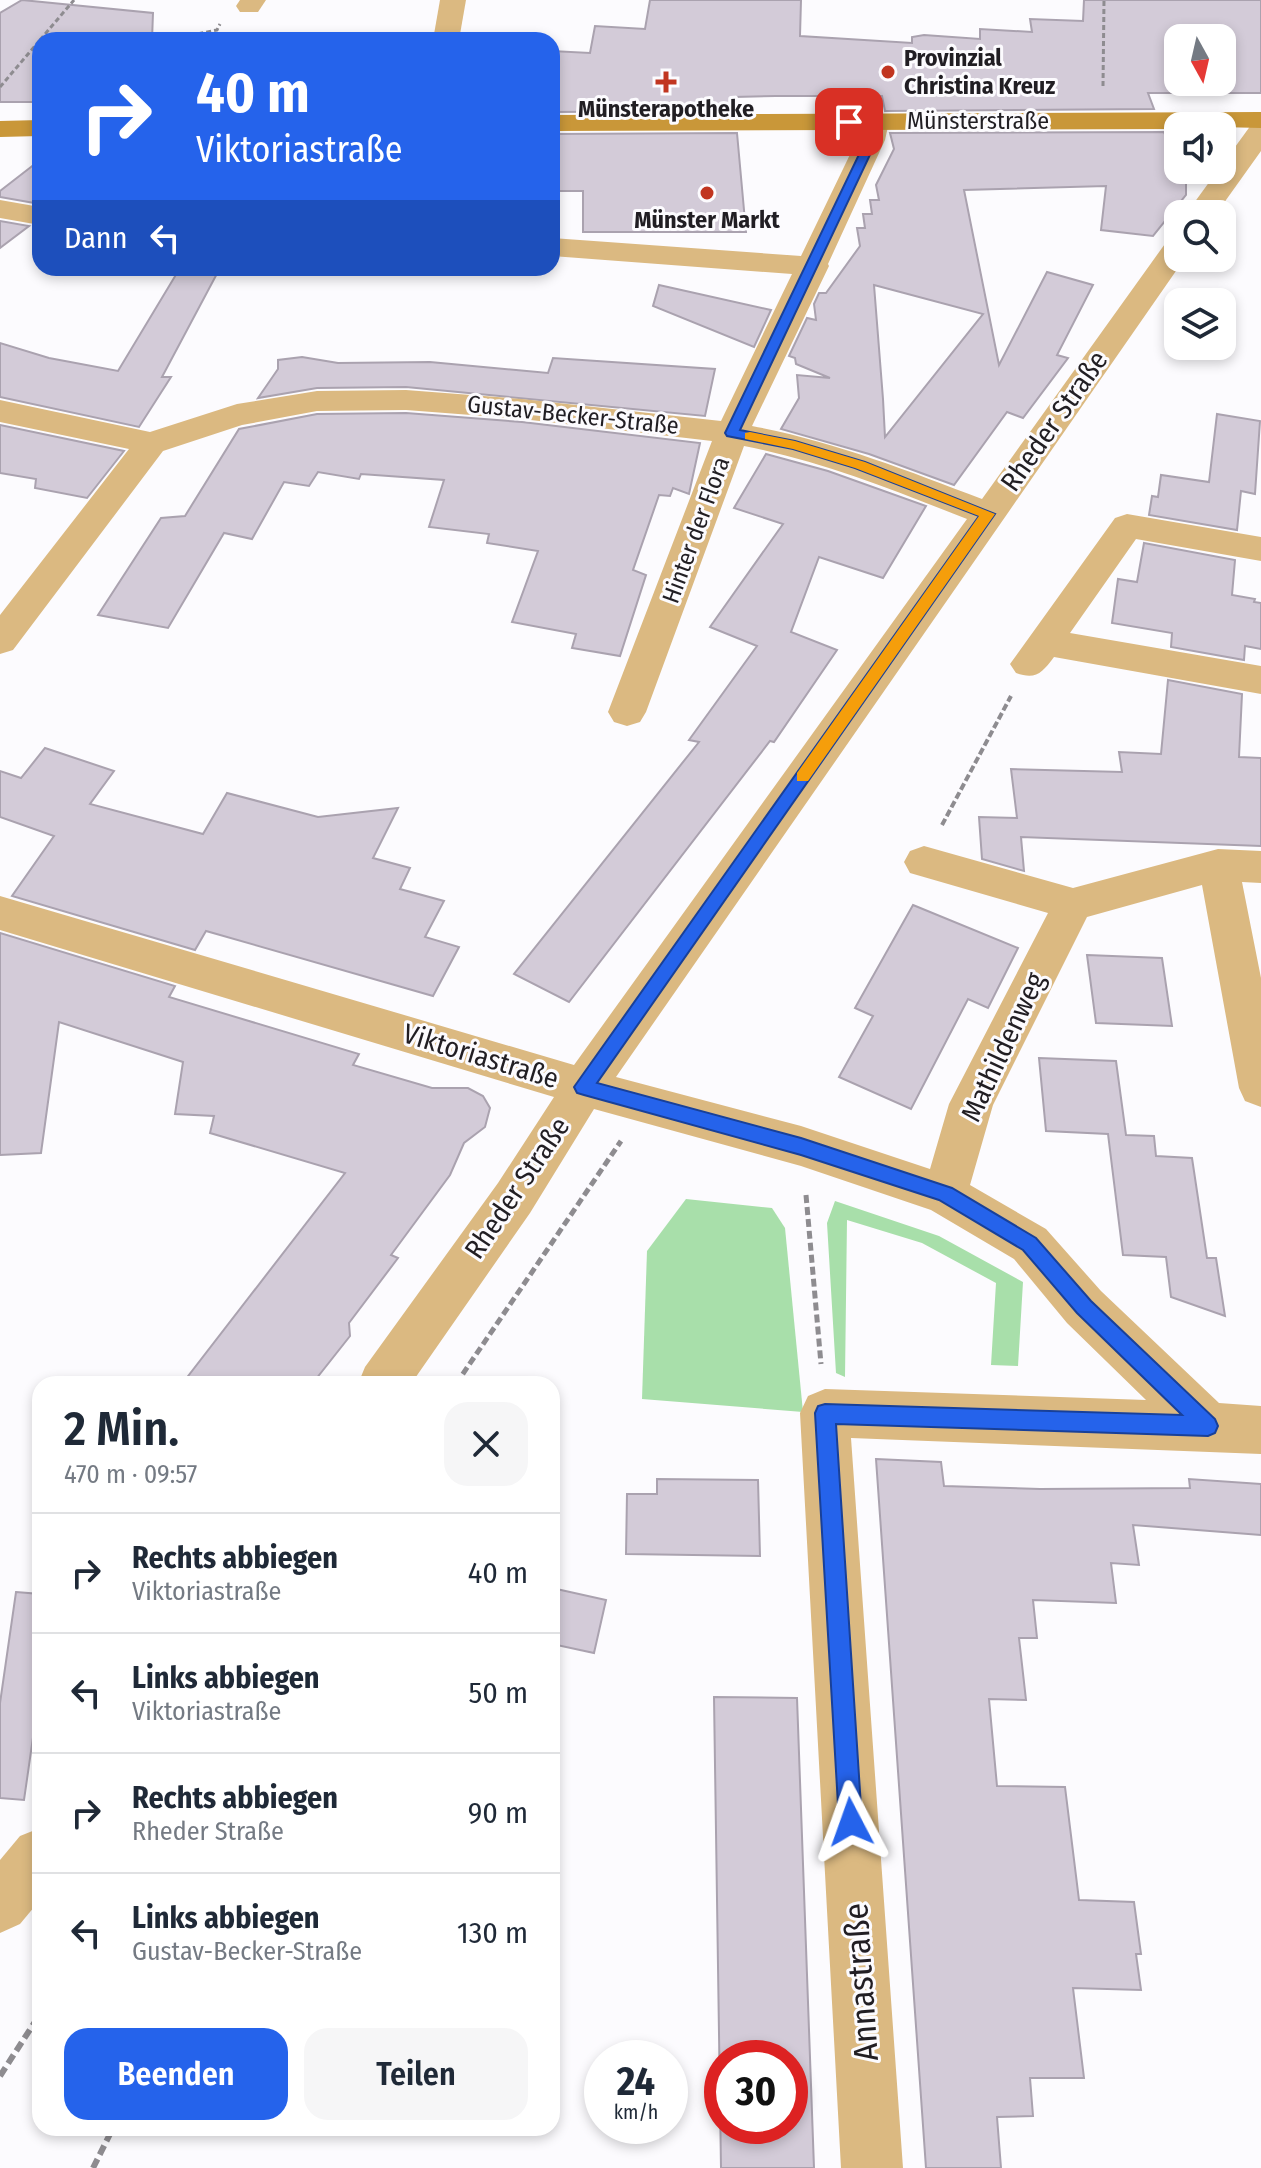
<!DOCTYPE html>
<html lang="de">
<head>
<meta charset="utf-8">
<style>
  body { margin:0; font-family:"Fira Sans Condensed",sans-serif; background:#f6f6f7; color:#1f2937; height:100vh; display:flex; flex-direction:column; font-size:30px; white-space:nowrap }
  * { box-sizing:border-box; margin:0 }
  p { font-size:26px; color:#747a83 }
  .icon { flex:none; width:44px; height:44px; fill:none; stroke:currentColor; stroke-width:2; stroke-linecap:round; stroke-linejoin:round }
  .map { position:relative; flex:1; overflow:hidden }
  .details { position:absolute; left:32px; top:1376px; width:528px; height:760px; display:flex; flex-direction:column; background:#fff; border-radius:24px; box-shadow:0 4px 12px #0003 }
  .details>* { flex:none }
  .top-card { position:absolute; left:32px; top:32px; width:528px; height:244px; border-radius:24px; box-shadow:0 4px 12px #0003; background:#2563eb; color:#fff; overflow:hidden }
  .needle { width:52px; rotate:172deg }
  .buttons { position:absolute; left:1164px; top:24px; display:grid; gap:16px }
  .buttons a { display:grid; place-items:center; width:72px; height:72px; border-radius:16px; background:#fff; box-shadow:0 4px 12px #0003; font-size:40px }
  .speed { position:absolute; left:584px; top:2040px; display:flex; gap:16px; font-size:40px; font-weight:700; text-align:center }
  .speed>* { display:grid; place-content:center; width:104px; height:104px; border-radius:50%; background:#fff; box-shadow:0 4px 12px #0003; line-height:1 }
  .speed small { font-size:20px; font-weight:400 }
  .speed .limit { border:12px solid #d22; background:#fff; color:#111 }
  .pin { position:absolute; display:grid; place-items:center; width:68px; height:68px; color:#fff; margin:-34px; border-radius:16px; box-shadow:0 4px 12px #0006 }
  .me { position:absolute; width:88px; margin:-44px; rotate:356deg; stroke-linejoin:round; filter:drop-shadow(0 0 6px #0008) }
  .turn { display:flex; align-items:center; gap:28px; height:168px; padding:0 32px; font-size:36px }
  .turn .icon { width:104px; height:104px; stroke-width:2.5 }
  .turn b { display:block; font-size:56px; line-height:68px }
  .then { display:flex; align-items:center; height:76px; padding:0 32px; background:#0003; gap:16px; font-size:30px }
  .round { display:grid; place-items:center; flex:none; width:84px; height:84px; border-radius:24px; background:#f6f6f7 }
  .overview { display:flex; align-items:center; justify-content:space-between; height:136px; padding:0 32px }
  h1 { font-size:48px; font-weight:600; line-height:60px }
  .action { display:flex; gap:16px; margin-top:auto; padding:16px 32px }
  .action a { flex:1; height:92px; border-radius:24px; background:#2563eb; color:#fff; font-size:32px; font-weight:600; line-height:92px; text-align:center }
  .action a+a { background:#f6f6f7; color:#1f2937 }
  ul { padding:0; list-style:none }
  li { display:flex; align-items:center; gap:24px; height:120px; padding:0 32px; border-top:2px solid #e0e1e3 }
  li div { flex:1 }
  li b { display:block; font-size:30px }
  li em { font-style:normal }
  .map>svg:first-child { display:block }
  .green { fill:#a8dfaa }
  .building { fill:#d3cbd8; stroke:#aaa2af; stroke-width:2; fill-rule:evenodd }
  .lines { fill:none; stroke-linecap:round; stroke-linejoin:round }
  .path-far3 { stroke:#8e8c90; stroke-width:3; stroke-dasharray:5 3; stroke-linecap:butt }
  .path-far2 { stroke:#8e8c90; stroke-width:4; stroke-dasharray:7 3; stroke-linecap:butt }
  .path-far1 { stroke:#8e8c90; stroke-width:5; stroke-dasharray:8 4; stroke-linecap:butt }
  .path { stroke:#8e8c90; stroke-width:6; stroke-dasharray:10 5; stroke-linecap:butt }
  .street { fill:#dbb981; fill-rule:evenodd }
  .secondary { fill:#c99739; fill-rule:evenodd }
  .route { fill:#2563eb; stroke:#184099; stroke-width:2 }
  .slow { fill:#f59e0b }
  .poi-dot { fill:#c13520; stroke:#fcfbfe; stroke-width:3 }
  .labels { text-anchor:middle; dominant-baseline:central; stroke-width:6; stroke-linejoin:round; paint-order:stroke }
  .far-poi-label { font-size:24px; font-weight:bold; fill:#211e23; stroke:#fcfbfe }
  .far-street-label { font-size:24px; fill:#211e23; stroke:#fcfbfe }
  .street-label { font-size:28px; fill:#211e23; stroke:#fcfbfe }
  .near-street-label { font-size:34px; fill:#211e23; stroke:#fcfbfe }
</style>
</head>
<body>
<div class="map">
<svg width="1261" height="2168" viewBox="0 0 1261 2168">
  <rect width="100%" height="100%" fill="#fcfbfe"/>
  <g class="green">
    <polygon points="686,1199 772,1208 785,1228 803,1412 642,1399 647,1251"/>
    <polygon points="835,1201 939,1236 1023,1282 1018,1366 991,1365 996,1283 922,1243 847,1220 845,1377 836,1373 827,1223"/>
  </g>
  <g class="building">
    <polygon points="22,0 153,13 152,40 40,40 40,102 0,102 0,13"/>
    <path d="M 650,0 L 801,0 L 800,36 L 912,43 L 912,37 L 924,35 L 980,39 L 980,29 L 1032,32 L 1030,19 L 1083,21 L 1084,0 L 1261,0 L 1261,93 L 1148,93 L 1154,109 L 885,111 L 882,96 L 776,96 L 734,97 L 736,111 L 552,112 L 552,51 L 590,53 L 595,26 L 645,29 ZM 1178,38 L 1222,38 L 1222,82 L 1178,82 Z"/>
    <path d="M 1164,132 L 1186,184 L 1186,195 L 1153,236 L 1101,230 L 1106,186 L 964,190 L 999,365 L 1047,272 L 1093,285 L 1057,355 L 1068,358 L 1023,418 L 1007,412 L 954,485 L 869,454 L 781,429 L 799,398 L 797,375 L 830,378 L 796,364 L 795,358 L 789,356 L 807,318 L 816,320 L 814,304 L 819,293 L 826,293 L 860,246 L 857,228 L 865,228 L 863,214 L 872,214 L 870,200 L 879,200 L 876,185 L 894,149 L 890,133 ZM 874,285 L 983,314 L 885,437 L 883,399 Z"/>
    <polygon points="737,133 746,232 583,232 583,191 552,191 552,134"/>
    <polygon points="40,160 40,204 0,197 0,191"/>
    <polygon points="0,221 29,226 0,248"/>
    <polygon points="180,268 220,268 162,377 171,377 139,427 0,397 0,343 49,358 118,371"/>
    <polygon points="659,285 771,310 754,347 653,306"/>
    <polygon points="302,357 338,363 430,362 548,373 553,358 715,369 705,416 406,387 317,388 258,398 278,369 278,360"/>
    <polygon points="406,413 522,422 700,443 689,494 673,488 670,496 659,495 633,570 646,575 620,656 572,648 576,634 512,622 538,551 487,543 489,534 429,527 444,480 361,474 359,479 318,472 309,486 284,482 252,539 224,533 168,628 98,615 161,518 185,516 239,429 317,414"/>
    <polygon points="1217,414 1260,421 1255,494 1241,491 1237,530 1149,515 1152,496 1158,497 1161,475 1209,482"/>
    <polygon points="0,425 124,451 87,498 35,488 36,479 0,473"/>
    <polygon points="766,454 828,471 926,506 883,578 819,557 791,632 837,650 774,742 770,741 569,1002 514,974 699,742 689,740 757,646 710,627 783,524 734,508"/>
    <polygon points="1144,543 1235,560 1232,595 1255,599 1254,602 1261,603 1261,649 1245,646 1244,660 1171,647 1172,633 1112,623 1118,579 1137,582"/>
    <polygon points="1168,680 1242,694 1239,757 1261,758 1261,846 1021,837 1024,871 982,859 979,817 1017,818 1011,769 1122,772 1119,752 1161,754"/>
    <polygon points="45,748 114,771 90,804 203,834 227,793 318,817 398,808 373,858 410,868 400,889 444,901 425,937 459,947 433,996 206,931 195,950 12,896 54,836 0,817 0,771 21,778"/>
    <polygon points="913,905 1018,948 988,1008 968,999 911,1109 839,1077 873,1016 855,1008"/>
    <polygon points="0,933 175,986 169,997 359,1054 353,1065 432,1088 468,1088 483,1096 490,1108 485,1127 464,1143 450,1175 391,1255 398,1258 349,1323 350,1336 312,1384 182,1384 345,1173 210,1133 214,1116 175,1114 183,1062 59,1022 41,1153 0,1155"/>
    <polygon points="1087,955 1162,958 1172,1026 1096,1023"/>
    <polygon points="1039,1058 1116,1061 1126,1135 1154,1136 1156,1156 1192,1158 1207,1258 1216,1258 1225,1316 1171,1297 1166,1257 1123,1255 1108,1134 1046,1131"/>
    <polygon points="876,1459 941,1462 944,1486 1040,1489 1190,1488 1189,1479 1261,1484 1261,1535 1133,1525 1139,1565 1111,1563 1116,1603 1033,1600 1037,1638 1019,1638 1026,1700 989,1699 997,1786 1065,1787 1079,1900 1134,1902 1141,1954 1136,1954 1141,1990 1073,1988 1084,2078 1030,2078 1033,2116 997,2117 1001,2168 926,2168"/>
    <polygon points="657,1479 758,1480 760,1556 626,1554 627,1494 657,1494"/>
    <polygon points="552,1588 606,1600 594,1653 552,1644"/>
    <polygon points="16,1592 40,1594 40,1689 24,1800 0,1798 0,1703"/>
    <path d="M 714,1697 L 797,1698 L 814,2168 L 721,2168 ZM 722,2058 L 790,2058 L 790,2126 L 722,2126 Z"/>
  </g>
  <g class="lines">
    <g class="path-far3">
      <polyline points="40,40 74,0"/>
      <polyline points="167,40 217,30 220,24"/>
      <polyline points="1103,86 1104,0"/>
      <polyline points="0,87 40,40"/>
    </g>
    <polyline class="path-far2" points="942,825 1011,696"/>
    <g class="path-far1">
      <polyline points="806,1195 821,1364"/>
      <polyline points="456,1384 621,1141"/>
    </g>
    <g class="path">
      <polyline points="0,2076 40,2014"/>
      <polyline points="93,2168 113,2128"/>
    </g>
    <g class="street">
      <polygon points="240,0 266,0 258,12 240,12 236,6"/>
      <polygon points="440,0 466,0 459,40 433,40"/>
      <path d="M 875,114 L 885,116 L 889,122 L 885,140 L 828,264 L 829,266 L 752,426 C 832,441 906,470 982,499 L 1167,241 L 1178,238 L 1178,258 L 1185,258 L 616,1077 L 801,1126 L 930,1169 L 949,1104 L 1048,913 L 910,873 L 904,862 L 910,851 L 924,846 L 1073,888 L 1218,849 L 1261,851 L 1261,883 L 1242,882 L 1261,978 L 1261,1107 L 1245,1101 L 1239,1088 L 1202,885 L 1087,917 L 993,1105 L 970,1185 L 1046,1229 L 1101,1291 L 1219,1403 L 1261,1406 L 1261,1454 L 851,1438 L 903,2168 L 841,2168 L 800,1413 L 808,1396 L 825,1389 L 1146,1400 L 1067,1323 L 1014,1259 L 931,1210 L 801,1166 L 594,1109 L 530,1213 L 411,1384 L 358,1384 L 365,1367 L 498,1183 L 554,1097 L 0,930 L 0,896 L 574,1065 L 967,519 C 893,490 822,461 744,446 L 646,712 L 640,722 L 627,726 L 614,722 L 608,712 L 712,441 L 522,419 L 406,410 L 317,411 L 242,425 L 163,451 L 13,650 L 0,654 L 0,615 L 129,449 L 0,422 L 0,400 L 150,432 L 237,404 L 317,391 L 406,390 L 522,399 L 721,421 L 792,274 L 552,256 L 552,238 L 801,256 L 857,140 L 865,116 Z"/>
      <polygon points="1261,123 1261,151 1216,214 1186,214 1218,170 1222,170 1222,165 1251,125"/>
      <polygon points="0,200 40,207 40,225 0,218"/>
      <path d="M 1127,514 L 1261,537 L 1261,561 L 1136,539 L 1070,633 L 1261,666 L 1261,694 L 1054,657 C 1042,673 1036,680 1016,673 L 1010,664 L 1115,518 Z"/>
      <polygon points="40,1828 40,1900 20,1924 0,1933 0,1860 20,1836"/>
    </g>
    <g class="secondary">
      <polygon points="1261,112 1261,128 1178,126 1178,129 552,131 552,115"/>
      <polygon points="40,120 40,136 0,137 0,121"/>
    </g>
  </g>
  <polygon class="route" points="849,118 879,119 877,140 740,430 795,441 865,462 995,514 597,1083 801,1138 952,1188 1036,1238 1091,1301 1215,1419 1218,1426 1215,1433 1208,1436 836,1424 862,1822 859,1830 851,1834 843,1830 839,1822 815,1413 818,1406 825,1404 1182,1415 1077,1313 1023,1250 939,1200 801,1155 584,1095 577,1093 574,1087 979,516 855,468 793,449 727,436 725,433 866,140 868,125 845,124 843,122"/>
  <polygon class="slow" points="750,432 795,441 865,462 995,514 808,781 797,781 797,773 979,516 855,468 793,449 745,439 745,433"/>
  <g class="poi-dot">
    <circle cx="888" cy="72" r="8"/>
    <path d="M662 70h8v8h8v8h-8v8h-8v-8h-8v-8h8z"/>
    <circle cx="707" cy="193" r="8"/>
  </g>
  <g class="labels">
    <g class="far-poi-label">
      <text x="904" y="58" text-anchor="start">Provinzial<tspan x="904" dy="28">Christina Kreuz</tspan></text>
      <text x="666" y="109">Münsterapotheke</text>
      <text x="707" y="220">Münster Markt</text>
    </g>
    <g class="far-street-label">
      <text x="978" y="121">Münsterstraße</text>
      <text transform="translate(573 415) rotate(6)">Gustav-Becker-Straße</text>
      <text transform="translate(696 530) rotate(-70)">Hinter der Flora</text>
    </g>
    <g class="street-label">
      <text transform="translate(1054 421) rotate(-55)">Rheder Straße</text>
      <text transform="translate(1003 1047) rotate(-65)">Mathildenweg</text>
      <text transform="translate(481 1056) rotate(17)">Viktoriastraße</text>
      <text transform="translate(517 1188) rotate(-56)">Rheder Straße</text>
    </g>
    <g class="near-street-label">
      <text transform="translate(861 1982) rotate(-94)">Annastraße</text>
    </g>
  </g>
</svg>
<div class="buttons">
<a><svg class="needle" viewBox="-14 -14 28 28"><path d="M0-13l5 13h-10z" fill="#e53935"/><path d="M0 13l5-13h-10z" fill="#747a83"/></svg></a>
<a><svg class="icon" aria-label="sound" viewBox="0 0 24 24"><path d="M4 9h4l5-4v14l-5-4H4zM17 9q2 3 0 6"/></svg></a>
<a><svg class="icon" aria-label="search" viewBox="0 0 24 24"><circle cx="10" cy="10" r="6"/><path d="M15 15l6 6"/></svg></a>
<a><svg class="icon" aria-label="layers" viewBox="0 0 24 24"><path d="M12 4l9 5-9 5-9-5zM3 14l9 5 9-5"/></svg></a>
</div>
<div class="speed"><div>24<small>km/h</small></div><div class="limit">30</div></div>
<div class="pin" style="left:849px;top:122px;background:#d93025"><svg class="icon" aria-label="arrive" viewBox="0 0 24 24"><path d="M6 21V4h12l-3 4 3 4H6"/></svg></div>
<svg class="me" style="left:851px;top:1822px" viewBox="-20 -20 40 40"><path d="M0-17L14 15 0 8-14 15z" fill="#2563eb" stroke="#fff" stroke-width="4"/></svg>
<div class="top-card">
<div class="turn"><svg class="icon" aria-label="right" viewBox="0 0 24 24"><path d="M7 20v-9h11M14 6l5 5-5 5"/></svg><div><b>40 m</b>Viktoriastraße</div></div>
<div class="then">Dann<svg class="icon" aria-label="left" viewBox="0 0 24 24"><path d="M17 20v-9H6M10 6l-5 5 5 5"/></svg></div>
</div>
<section class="details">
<div class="overview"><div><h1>2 Min.</h1><p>470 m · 09:57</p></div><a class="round"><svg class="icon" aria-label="close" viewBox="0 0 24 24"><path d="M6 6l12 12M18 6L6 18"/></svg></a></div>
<ul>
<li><svg class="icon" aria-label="right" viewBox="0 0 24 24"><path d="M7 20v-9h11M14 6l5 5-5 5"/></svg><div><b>Rechts abbiegen</b><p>Viktoriastraße</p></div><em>40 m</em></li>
<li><svg class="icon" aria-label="left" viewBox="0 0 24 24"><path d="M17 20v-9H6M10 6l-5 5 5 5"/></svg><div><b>Links abbiegen</b><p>Viktoriastraße</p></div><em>50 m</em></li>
<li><svg class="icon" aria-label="right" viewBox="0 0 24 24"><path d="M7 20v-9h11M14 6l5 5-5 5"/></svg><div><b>Rechts abbiegen</b><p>Rheder Straße</p></div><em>90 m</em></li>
<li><svg class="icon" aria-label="left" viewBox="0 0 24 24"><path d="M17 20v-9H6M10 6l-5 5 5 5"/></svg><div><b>Links abbiegen</b><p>Gustav-Becker-Straße</p></div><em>130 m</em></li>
</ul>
<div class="action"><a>Beenden</a><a>Teilen</a></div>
</section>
</div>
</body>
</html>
